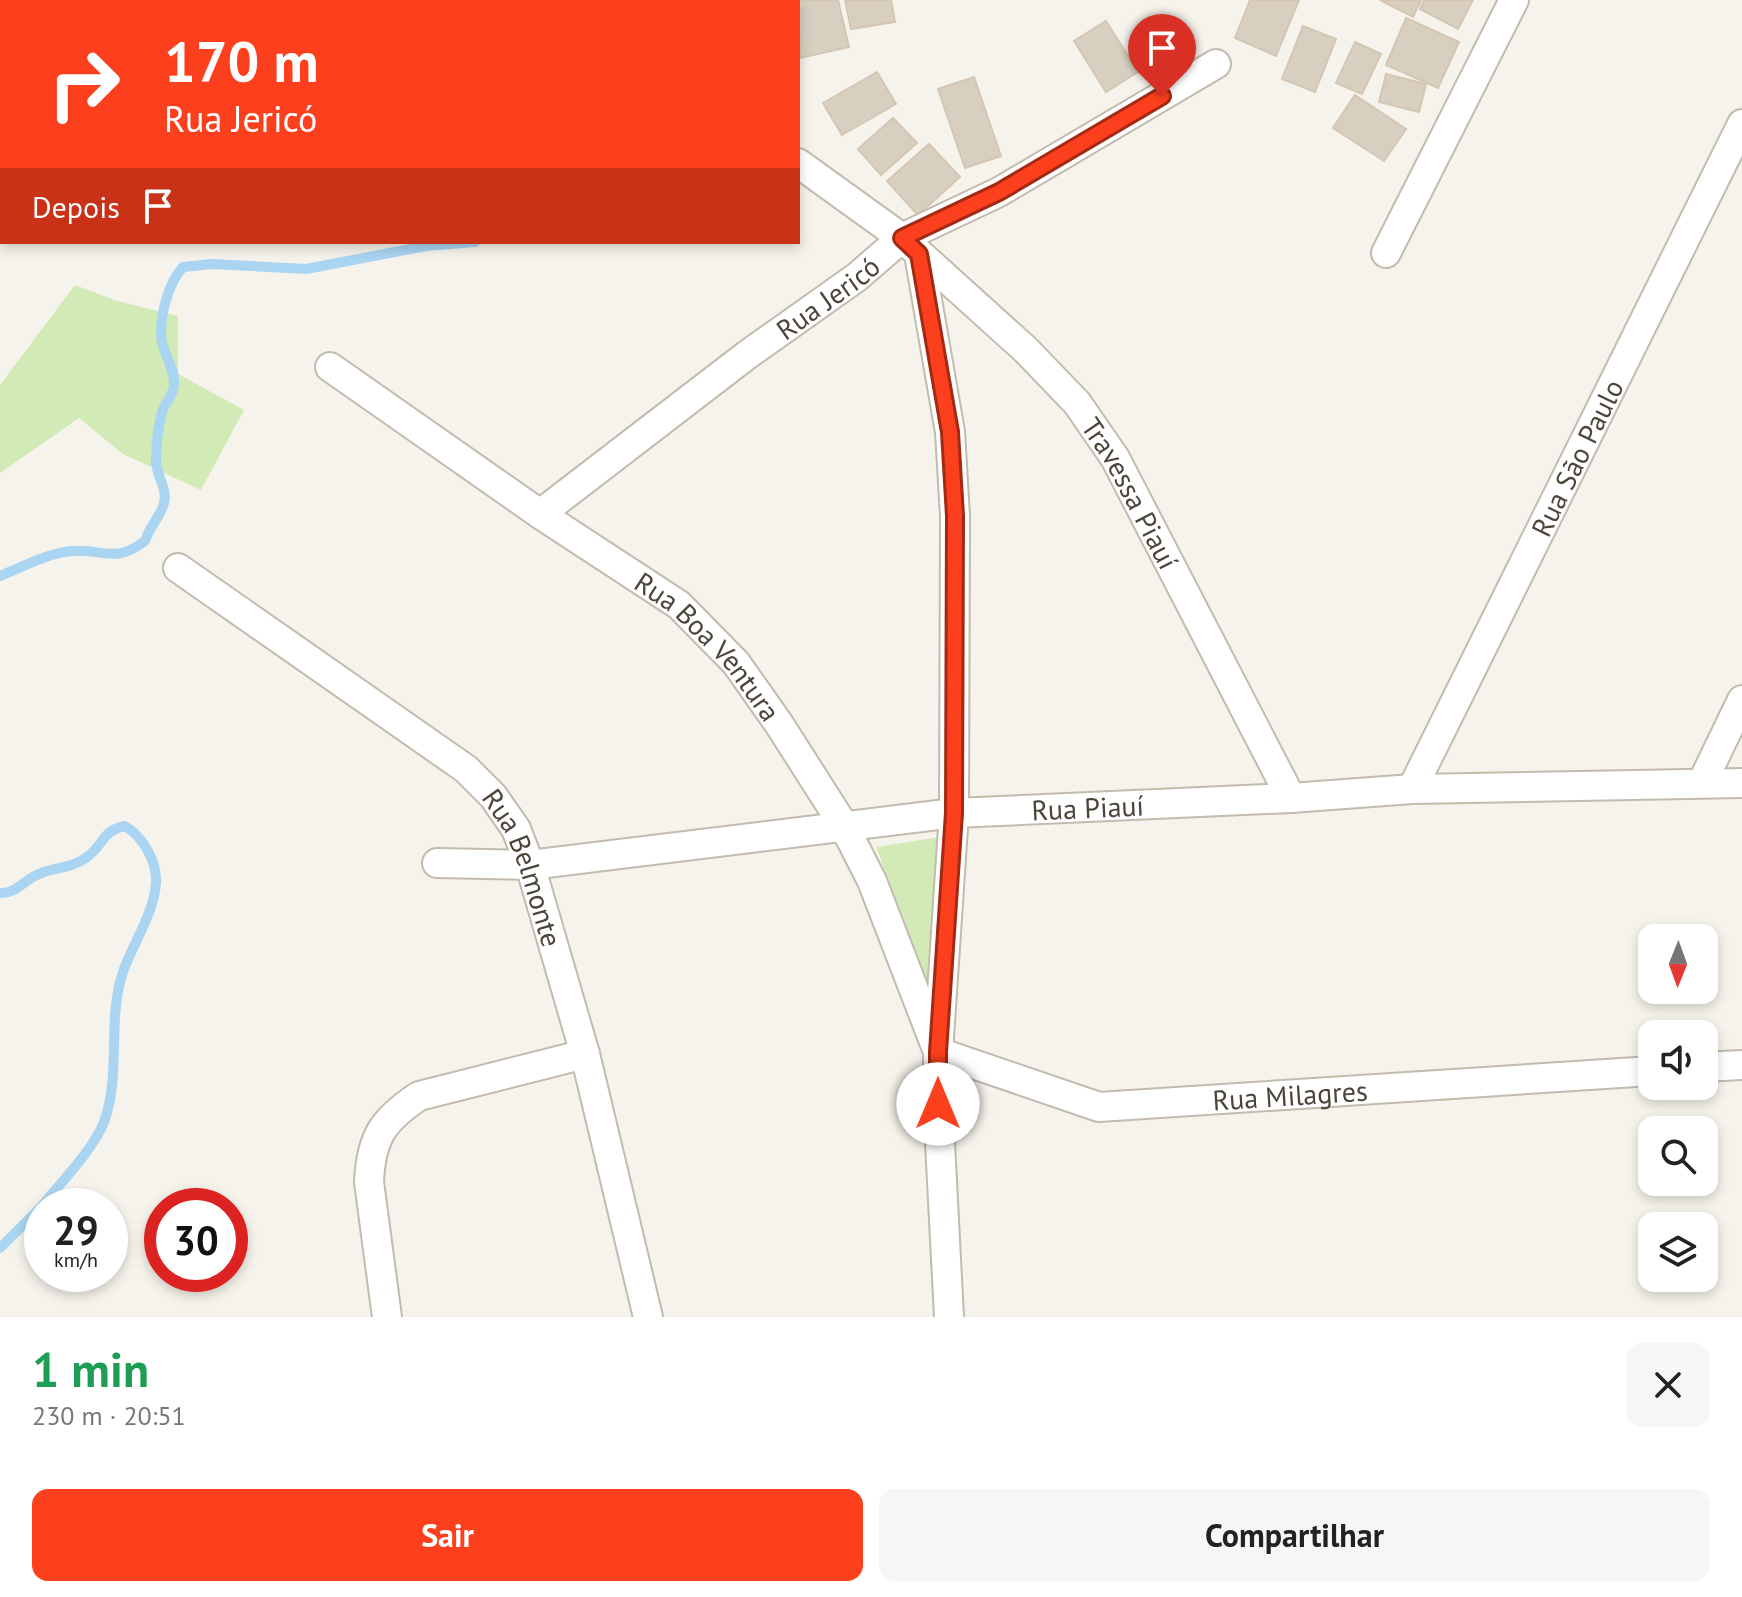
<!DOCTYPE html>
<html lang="pt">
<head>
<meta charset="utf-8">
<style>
  body { margin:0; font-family:"PT Sans",sans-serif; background:#f6f6f6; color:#222; height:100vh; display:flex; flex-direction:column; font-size:30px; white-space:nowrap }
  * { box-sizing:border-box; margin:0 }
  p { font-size:26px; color:#767676 }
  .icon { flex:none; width:44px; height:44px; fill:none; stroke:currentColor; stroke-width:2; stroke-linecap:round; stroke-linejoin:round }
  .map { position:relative; height:1317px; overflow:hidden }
  .drawer { display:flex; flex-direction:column; background:#fff; flex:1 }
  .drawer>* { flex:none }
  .hud { position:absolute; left:0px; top:0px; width:800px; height:244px; box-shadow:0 4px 12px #0003; background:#fc3f1d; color:#fff; overflow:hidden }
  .needle { width:52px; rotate:181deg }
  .fabs { position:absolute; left:1638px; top:924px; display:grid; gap:16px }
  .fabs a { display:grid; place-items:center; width:80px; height:80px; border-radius:16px; background:#fff; box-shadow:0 4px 12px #0003; font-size:40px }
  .speed { position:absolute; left:24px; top:1188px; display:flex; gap:16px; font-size:40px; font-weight:700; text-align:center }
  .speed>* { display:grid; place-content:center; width:104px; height:104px; border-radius:50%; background:#fff; box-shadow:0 4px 12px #0003; line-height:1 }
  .speed small { font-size:20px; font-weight:400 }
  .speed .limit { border:12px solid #d22; background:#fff; color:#111 }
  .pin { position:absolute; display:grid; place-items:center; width:68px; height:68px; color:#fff; margin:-82px -34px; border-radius:50% 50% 50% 0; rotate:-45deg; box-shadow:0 0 8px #0007 }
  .pin .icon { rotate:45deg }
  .me { position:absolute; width:88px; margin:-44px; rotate:0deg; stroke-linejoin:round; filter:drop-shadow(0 0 6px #0008) }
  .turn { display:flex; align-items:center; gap:28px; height:168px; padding:0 32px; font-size:36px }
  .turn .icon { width:104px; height:104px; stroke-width:2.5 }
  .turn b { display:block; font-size:56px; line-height:68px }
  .then { display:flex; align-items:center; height:76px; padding:0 32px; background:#0003; gap:16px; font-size:30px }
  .round { display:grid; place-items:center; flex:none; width:84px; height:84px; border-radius:16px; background:#f6f6f6 }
  .overview { display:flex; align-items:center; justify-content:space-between; height:136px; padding:0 32px }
  h1 { font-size:48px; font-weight:600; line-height:60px; color:#1e9e55 }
  .action { display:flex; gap:16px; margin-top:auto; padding:16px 32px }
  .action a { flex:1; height:92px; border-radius:16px; background:#fc3f1d; color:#fff; font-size:32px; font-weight:600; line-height:92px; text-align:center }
  .action a+a { background:#f6f6f6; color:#222 }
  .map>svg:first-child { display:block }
  .green { fill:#d2eab5 }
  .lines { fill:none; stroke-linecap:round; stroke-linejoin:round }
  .stream { stroke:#a9d4f2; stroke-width:10 }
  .building { fill:#d8cfc1; stroke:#d3c7b4; stroke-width:2 }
  .street-casing { stroke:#c2bbae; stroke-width:32 }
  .street { stroke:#fff; stroke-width:28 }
  .route-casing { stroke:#a42913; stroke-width:20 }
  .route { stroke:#fc3f1d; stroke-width:14 }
  .labels { text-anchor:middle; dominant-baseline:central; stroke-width:8; stroke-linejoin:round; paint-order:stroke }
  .street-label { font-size:28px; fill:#4b4439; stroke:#fff }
</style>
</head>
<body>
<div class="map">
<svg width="1742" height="1317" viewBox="0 0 1742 1317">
  <rect width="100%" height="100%" fill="#f6f3ec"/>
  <g class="green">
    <polygon points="75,285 117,301 178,316 178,374 244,410 201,490 123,454 79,418 0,473 0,385"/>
    <polygon points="946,836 937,1005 876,847"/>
  </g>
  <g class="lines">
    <g class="stream">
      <polyline points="350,0 351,2"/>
      <path d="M 0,576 C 22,567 48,553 72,551 C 106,549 114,564 145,541 C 149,527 161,516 164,503 C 168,489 156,476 156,461 C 156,444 158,428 162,412 C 165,402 174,395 174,384 C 175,370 165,356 162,342 C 158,320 168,283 183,267 L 212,264 L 306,269 L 426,246 L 475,242"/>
      <path d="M 0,893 C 16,894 25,879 39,874 C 55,867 73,868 87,857 C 104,845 101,831 125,826 C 143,837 157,861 156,883 C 154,913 134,942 124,969 C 106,1018 122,1073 104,1122 C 93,1150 61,1182 42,1206"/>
      <polyline points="0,1248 42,1206"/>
    </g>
  </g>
  <g class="building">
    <rect x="440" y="0" width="34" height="2"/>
    <rect x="481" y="0" width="44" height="2"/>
    <polygon points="788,0 838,0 849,47 800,58 798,2"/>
    <polygon points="845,0 891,0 895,22 851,29"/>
    <polygon points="1250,0 1299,0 1276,56 1235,38"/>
    <polygon points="1380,0 1421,0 1413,17"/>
    <polygon points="1424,0 1473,0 1458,29 1420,9"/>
    <polygon points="1406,18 1459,42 1438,88 1386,65"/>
    <polygon points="1106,21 1138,72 1106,92 1074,41"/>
    <polygon points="1303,26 1336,39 1315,92 1282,79"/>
    <polygon points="1355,42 1381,54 1362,94 1336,83"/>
    <polygon points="877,72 896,104 842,135 823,103"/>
    <polygon points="1386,74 1426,84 1419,112 1379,102"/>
    <polygon points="974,77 1001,156 965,168 938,89"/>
    <polygon points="1355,95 1406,129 1384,161 1333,128"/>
    <polygon points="893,118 917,143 881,175 858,149"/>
    <polygon points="929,144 960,177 918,215 887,181"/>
  </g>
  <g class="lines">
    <defs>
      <g id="street">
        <polyline points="641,2 644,0"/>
        <path id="s1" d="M 798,163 L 902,238 L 1026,350 L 1077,403 L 1115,458 L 1291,798"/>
        <polyline points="0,193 2,193"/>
        <polyline points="1386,253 1514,0"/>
        <polyline points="919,254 950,432 955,516 954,813 938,1052 938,1104 949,1317"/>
        <path id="s2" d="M 330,367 L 540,514 L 679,605 L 736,663 L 779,724 L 844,826 L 872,881 L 938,1052 L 1099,1107 L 1652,1071"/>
        <path id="s3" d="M 540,514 L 747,355 L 857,277 L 902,238 L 999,192 L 1216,64"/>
        <path id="s4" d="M 178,568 L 466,769 L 493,796 L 516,829 L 530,865 L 585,1054 L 648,1317"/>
        <polyline points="1702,783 1742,700"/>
        <path id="s5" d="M 1412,789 L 1742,124"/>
        <path id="s6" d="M 437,863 L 530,865 L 954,813 L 1291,798 L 1412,789 L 1742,783"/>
        <polyline points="1704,1067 1742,1065"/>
        <path d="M 387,1317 L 369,1182 C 371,1137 383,1120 419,1096 L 585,1054"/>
      </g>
    </defs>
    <use href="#street" class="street-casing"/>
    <use href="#street" class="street"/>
  </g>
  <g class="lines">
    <defs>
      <polyline id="route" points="938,1104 938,1052 954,813 955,516 950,432 919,254 902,238 999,192 1162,96"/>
    </defs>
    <use href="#route" class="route-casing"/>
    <use href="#route" class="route"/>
  </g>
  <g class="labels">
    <g class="street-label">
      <text stroke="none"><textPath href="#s3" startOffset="360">Rua Jericó</textPath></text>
      <text stroke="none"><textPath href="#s5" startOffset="370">Rua São Paulo</textPath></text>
      <text stroke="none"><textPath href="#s1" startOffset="474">Travessa Piauí</textPath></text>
      <text stroke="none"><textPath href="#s2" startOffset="472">Rua Boa Ventura</textPath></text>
      <text stroke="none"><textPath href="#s6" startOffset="654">Rua Piauí</textPath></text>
      <text stroke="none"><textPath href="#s4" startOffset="468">Rua Belmonte</textPath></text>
      <text stroke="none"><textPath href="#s2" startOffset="1306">Rua Milagres</textPath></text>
    </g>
  </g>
</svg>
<div class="fabs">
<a><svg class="needle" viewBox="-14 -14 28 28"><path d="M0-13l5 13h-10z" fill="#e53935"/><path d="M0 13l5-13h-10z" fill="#767676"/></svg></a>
<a><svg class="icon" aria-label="sound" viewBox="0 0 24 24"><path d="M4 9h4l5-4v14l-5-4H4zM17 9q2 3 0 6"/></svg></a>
<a><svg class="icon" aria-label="search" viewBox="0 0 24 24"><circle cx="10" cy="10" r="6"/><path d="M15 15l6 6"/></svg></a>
<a><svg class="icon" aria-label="layers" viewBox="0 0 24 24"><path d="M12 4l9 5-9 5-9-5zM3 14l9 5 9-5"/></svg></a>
</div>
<div class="speed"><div>29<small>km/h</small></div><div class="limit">30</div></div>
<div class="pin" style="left:1162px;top:96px;background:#d93025"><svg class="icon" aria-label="arrive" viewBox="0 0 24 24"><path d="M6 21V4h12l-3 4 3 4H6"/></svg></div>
<svg class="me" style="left:938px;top:1104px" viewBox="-20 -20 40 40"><circle r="19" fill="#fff"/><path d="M0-13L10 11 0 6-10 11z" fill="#fc3f1d"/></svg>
<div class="hud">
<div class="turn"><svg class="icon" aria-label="right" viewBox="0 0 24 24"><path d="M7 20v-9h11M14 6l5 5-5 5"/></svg><div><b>170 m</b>Rua Jericó</div></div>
<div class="then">Depois<svg class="icon" aria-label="arrive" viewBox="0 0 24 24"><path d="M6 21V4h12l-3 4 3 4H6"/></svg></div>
</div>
</div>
<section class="drawer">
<div class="overview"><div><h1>1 min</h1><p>230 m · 20:51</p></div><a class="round"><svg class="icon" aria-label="close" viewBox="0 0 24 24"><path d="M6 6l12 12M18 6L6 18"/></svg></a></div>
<div class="action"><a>Sair</a><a>Compartilhar</a></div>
</section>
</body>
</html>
